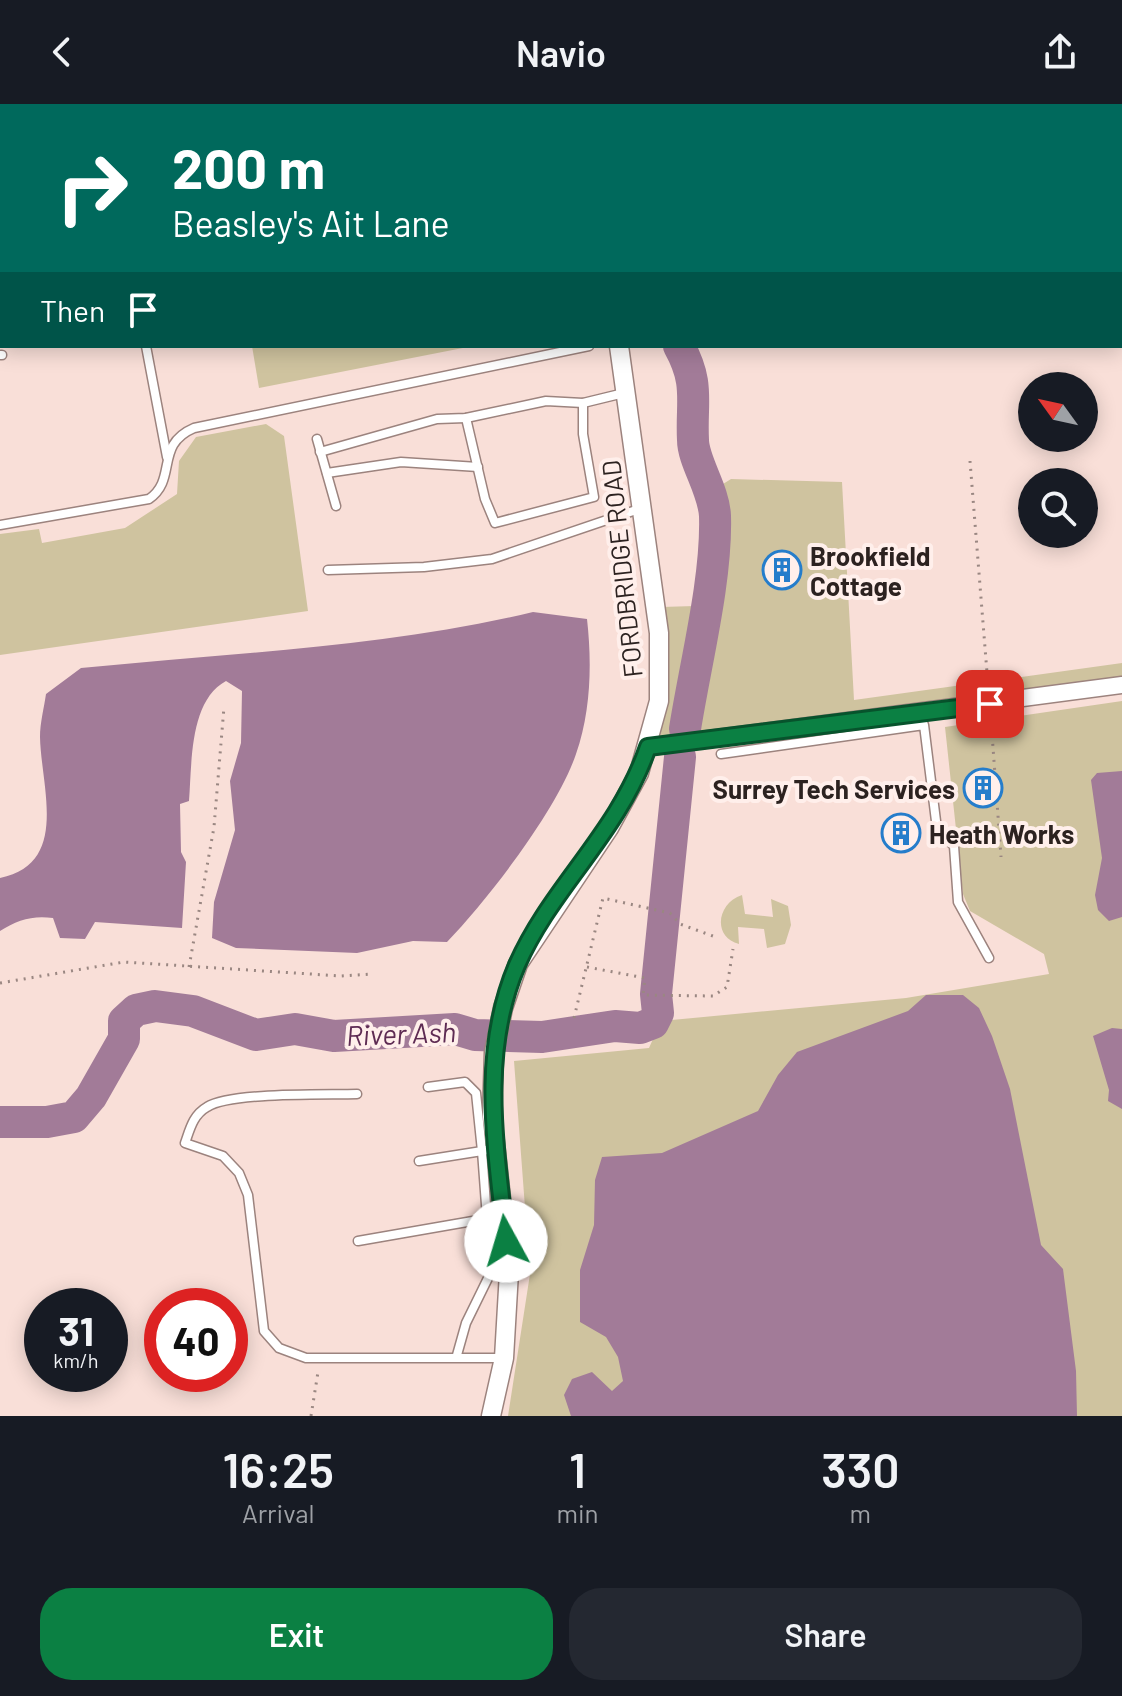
<!DOCTYPE html>
<html lang="en">
<head>
<meta charset="utf-8">
<style>
  body { margin:0; font-family:Barlow,sans-serif; background:#242831; color:#f1f3f6; height:100vh; display:flex; flex-direction:column; font-size:30px; white-space:nowrap }
  * { box-sizing:border-box; margin:0 }
  p { font-size:26px; color:#9ea1a6 }
  .icon { flex:none; width:44px; height:44px; fill:none; stroke:currentColor; stroke-width:2; stroke-linecap:round; stroke-linejoin:round }
  .map { position:relative; height:1312px; overflow:hidden }
  .drawer { display:flex; flex-direction:column; background:#171b24; flex:1 }
  .drawer>* { flex:none }
  .hud { position:absolute; left:0px; top:0px; width:1122px; height:244px; box-shadow:0 4px 20px #0003; background:#00695c; color:#fff; overflow:hidden }
  .needle { width:52px; rotate:303deg }
  .controls { position:absolute; left:1018px; top:268px; display:grid; gap:16px }
  .controls a { display:grid; place-items:center; width:80px; height:80px; border-radius:50%; background:#171b24; box-shadow:0 4px 20px #0003; font-size:40px }
  .speed { position:absolute; left:24px; top:1184px; display:flex; gap:16px; font-size:40px; font-weight:700; text-align:center }
  .speed>* { display:grid; place-content:center; width:104px; height:104px; border-radius:50%; background:#171b24; box-shadow:0 4px 20px #0003; line-height:1 }
  .speed small { font-size:20px; font-weight:400 }
  .speed .limit { border:12px solid #d22; background:#fff; color:#111 }
  .pin { position:absolute; display:grid; place-items:center; width:68px; height:68px; color:#fff; margin:-34px; border-radius:16px; box-shadow:0 4px 12px #0006 }
  .me { position:absolute; width:88px; margin:-44px; rotate:354deg; stroke-linejoin:round; filter:drop-shadow(0 0 6px #0008) }
  .turn { display:flex; align-items:center; gap:28px; height:168px; padding:0 40px; font-size:36px }
  .turn .icon { width:104px; height:104px; stroke-width:2.5 }
  .turn b { display:block; font-size:56px; line-height:68px }
  .then { display:flex; align-items:center; height:76px; padding:0 40px; background:#0003; gap:16px; font-size:30px }
  .eta { display:flex; justify-content:space-evenly; align-items:center; height:136px; text-align:center }
  .eta b { font-size:48px; font-weight:600; line-height:56px }
  .action { display:flex; gap:16px; margin-top:auto; padding:16px 40px }
  .action a { flex:1; height:92px; border-radius:32px; background:#0b8043; color:#fff; font-size:32px; font-weight:600; line-height:92px; text-align:center }
  .action a+a { background:#242831; color:#f1f3f6 }
  header { display:flex; justify-content:space-between; align-items:center; height:104px; padding:0 40px; background:#171b24; font-size:36px; font-weight:600 }
  .map>svg:first-child { display:block }
  .green { fill:#cfc39f }
  .water { fill:#a27b98 }
  .lines { fill:none; stroke-linecap:round; stroke-linejoin:round }
  .river { stroke:#a27b98; stroke-width:32 }
  .service-casing { stroke:#9c837e; stroke-width:11 }
  .minor-casing { stroke:#9c837e; stroke-width:19 }
  .tertiary-casing { stroke:#9c837e; stroke-width:21 }
  .path { stroke:#9a8782; stroke-width:3; stroke-dasharray:2 6; stroke-linecap:butt }
  .service { stroke:#fff; stroke-width:8 }
  .minor { stroke:#fff; stroke-width:16 }
  .tertiary { stroke:#fff; stroke-width:18 }
  .route-casing { stroke:#07532c; stroke-width:20 }
  .route { stroke:#0b8043; stroke-width:14 }
  .labels { text-anchor:middle; dominant-baseline:central; stroke-width:8; stroke-linejoin:round; paint-order:stroke }
  .poi-label { font-size:26px; font-weight:bold; fill:#2c2220; stroke:#ffefeb; text-anchor:start }
  .street-label { font-size:26px; fill:#2c2220; stroke:#ffefeb }
  .water-label { font-size:28px; font-style:italic; fill:#5e2b53; stroke:#ffefeb }
</style>
</head>
<body>
<header><svg class="icon" aria-label="back" viewBox="0 0 24 24"><path d="M15 5l-7 7 7 7"/></svg>Navio<svg class="icon" aria-label="share" viewBox="0 0 24 24"><path d="M12 15V3M7 8l5-5 5 5M5 13v7h14v-7"/></svg></header>
<div class="map">
<svg width="1122" height="1312" viewBox="0 0 1122 1312">
  <rect width="100%" height="100%" fill="#f9dfd8"/>
  <g class="green">
    <polygon points="0,0 573,0 573,2 2,2 0,180"/>
    <polygon points="252,242 473,242 259,284"/>
    <polygon points="266,320 284,332 308,507 0,551 0,430 39,425 42,439 125,424 177,390 179,357 196,333"/>
    <polygon points="731,375 842,378 854,596 1122,559 1122,590 659,641 665,582 661,503 695,502 706,416 699,395"/>
    <polygon points="1122,597 1122,1312 508,1312 530,1170 514,957 649,944 661,917 906,894 1049,870 1044,850 970,807 963,790 945,623"/>
    <path d="M 742,791 L 745,810 L 773,813 L 771,795 L 788,802 L 791,821 L 785,840 L 767,844 L 764,825 L 738,823 L 739,840 C 712,833 717,799 742,791 Z"/>
  </g>
  <g class="water">
    <path d="M 533,508 L 587,515 C 592,559 591,607 576,650 C 557,706 489,794 447,838 L 413,837 L 357,849 L 236,844 L 212,834 L 214,798 L 235,726 L 230,677 L 241,639 L 242,587 L 226,577 C 189,597 192,660 189,697 L 180,700 L 181,748 L 186,758 L 182,824 L 95,818 L 85,835 L 60,834 L 53,814 C 33,811 17,816 0,827 L 0,774 C 70,760 41,683 40,633 C 40,619 44,604 46,590 L 81,564 C 232,549 385,543 533,508 Z"/>
    <polygon points="1122,667 1122,813 1109,817 1098,806 1095,791 1102,754 1091,676 1097,669"/>
    <polygon points="926,891 963,891 979,904 992,932 1010,985 1041,1141 1063,1165 1076,1267 1077,1312 571,1312 564,1291 572,1275 592,1268 612,1287 623,1277 618,1253 606,1233 580,1218 580,1166 594,1121 595,1076 602,1053 662,1049 758,1007 778,971 797,948 908,907"/>
    <polygon points="1112,924 1122,925 1122,1005 1108,997 1109,986 1093,932"/>
  </g>
  <g class="lines">
    <g class="river">
      <polyline points="654,2 654,0"/>
      <path d="M 679,242 C 700,280 691,297 693,336 C 693,357 714,386 715,412 C 717,476 695,561 685,625"/>
      <polyline points="0,1018 47,1018 74,1013 91,993 124,935 124,917 136,906 155,902 193,907 256,931 295,925 334,932 455,925 475,931 542,933 615,922 640,924 653,919 658,909 656,890 680,653"/>
    </g>
    <defs>
      <g id="service">
        <polyline points="146,242 167,353"/>
        <polyline points="0,251 2,251"/>
        <polyline points="466,314 485,395 495,419 594,393 583,330 583,299"/>
        <polyline points="317,335 336,402"/>
        <polyline points="320,348 437,315 466,314 546,297 583,299 624,289"/>
        <polyline points="327,369 401,358 478,363"/>
        <path d="M 0,421 L 149,395 C 178,375 154,341 194,324 L 589,242"/>
        <polyline points="328,466 424,463 492,455 642,404"/>
        <polyline points="721,650 924,621 937,725 954,742 958,798 989,854"/>
        <polyline points="428,983 465,978 476,989 482,1047 487,1046"/>
        <path d="M 357,990 C 324,991 231,988 207,1003 C 193,1011 190,1025 185,1039 L 223,1052 L 239,1069 L 248,1091 L 264,1227 L 279,1244 L 306,1254 L 503,1254"/>
        <polyline points="419,1057 482,1047 491,1168 466,1219 457,1251"/>
        <polyline points="358,1137 490,1114"/>
      </g>
      <polyline id="minor" points="648,643 1122,581"/>
      <g id="tertiary">
        <polyline points="591,0 592,2"/>
        <polyline points="491,1312 504,1254 509,1168 492,1012 494,948 503,904 518,860 609,724 639,669 659,597 659,529 619,242"/>
      </g>
    </defs>
    <use href="#service" class="service-casing"/>
    <use href="#minor" class="minor-casing"/>
    <use href="#tertiary" class="tertiary-casing"/>
    <g class="path">
      <polyline points="0,185 2,185"/>
      <polyline points="970,357 988,581"/>
      <polyline points="991,616 1001,753"/>
      <polyline points="189,863 214,723 224,603"/>
      <polyline points="587,863 645,874 643,891 713,892 727,883 733,845"/>
      <polyline points="0,879 124,858 341,872 372,870"/>
      <polyline points="574,914 603,794 670,809 680,820 713,832"/>
      <polyline points="311,1312 318,1268"/>
    </g>
    <use href="#service" class="service"/>
    <use href="#minor" class="minor"/>
    <use href="#tertiary" class="tertiary"/>
  </g>
  <g class="lines">
    <defs>
      <path id="route" d="M 506,1137 C 496,1044 479,950 517,861 C 551,783 618,730 648,643 L 990,600"/>
    </defs>
    <use href="#route" class="route-casing"/>
    <use href="#route" class="route"/>
  </g>
  <defs>
    <symbol id="building-ring" viewBox="-11 -11 22 22"><circle r="9.5" fill="#ffefeb" stroke="#257dcb" stroke-width="1.5"/><path d="M-4-6H4V6H1V3H-1V6H-4ZM-2.5-4.3h1.7v1.8h-1.7ZM.8-4.3h1.7v1.8H.8ZM-2.5-1h1.7V.8h-1.7ZM.8-1h1.7V.8H.8Z" fill="#257dcb"/></symbol>
  </defs>
  <g fill-rule="evenodd">
    <use href="#building-ring" x="760" y="444" width="44" height="44"/>
    <use href="#building-ring" x="961" y="662" width="44" height="44"/>
    <use href="#building-ring" x="879" y="707" width="44" height="44"/>
  </g>
  <g class="labels">
    <g class="poi-label">
      <text x="810" y="451">Brookfield<tspan x="810" dy="30">Cottage</tspan></text>
      <text x="955" y="684" text-anchor="end">Surrey Tech Services</text>
      <text x="929" y="729">Heath Works</text>
    </g>
    <g class="street-label">
      <text transform="translate(621 465) rotate(-96)">FORDBRIDGE ROAD</text>
    </g>
    <g class="water-label">
      <text transform="translate(401 929) rotate(-2)">River Ash</text>
    </g>
  </g>
</svg>
<div class="controls">
<a><svg class="needle" viewBox="-14 -14 28 28"><path d="M0-13l5 13h-10z" fill="#e53935"/><path d="M0 13l5-13h-10z" fill="#9ea1a6"/></svg></a>
<a><svg class="icon" aria-label="search" viewBox="0 0 24 24"><circle cx="10" cy="10" r="6"/><path d="M15 15l6 6"/></svg></a>
</div>
<div class="speed"><div>31<small>km/h</small></div><div class="limit">40</div></div>
<div class="pin" style="left:990px;top:600px;background:#d93025"><svg class="icon" aria-label="arrive" viewBox="0 0 24 24"><path d="M6 21V4h12l-3 4 3 4H6"/></svg></div>
<svg class="me" style="left:506px;top:1137px" viewBox="-20 -20 40 40"><circle r="19" fill="#fff"/><path d="M0-13L10 11 0 6-10 11z" fill="#0b8043"/></svg>
<div class="hud">
<div class="turn"><svg class="icon" aria-label="right" viewBox="0 0 24 24"><path d="M7 20v-9h11M14 6l5 5-5 5"/></svg><div><b>200 m</b>Beasley's Ait Lane</div></div>
<div class="then">Then<svg class="icon" aria-label="arrive" viewBox="0 0 24 24"><path d="M6 21V4h12l-3 4 3 4H6"/></svg></div>
</div>
</div>
<section class="drawer">
<div class="eta">
<div><b>16:25</b><p>Arrival</p></div>
<div><b>1</b><p>min</p></div>
<div><b>330</b><p>m</p></div>
</div>
<div class="action"><a>Exit</a><a>Share</a></div>
</section>
</body>
</html>
